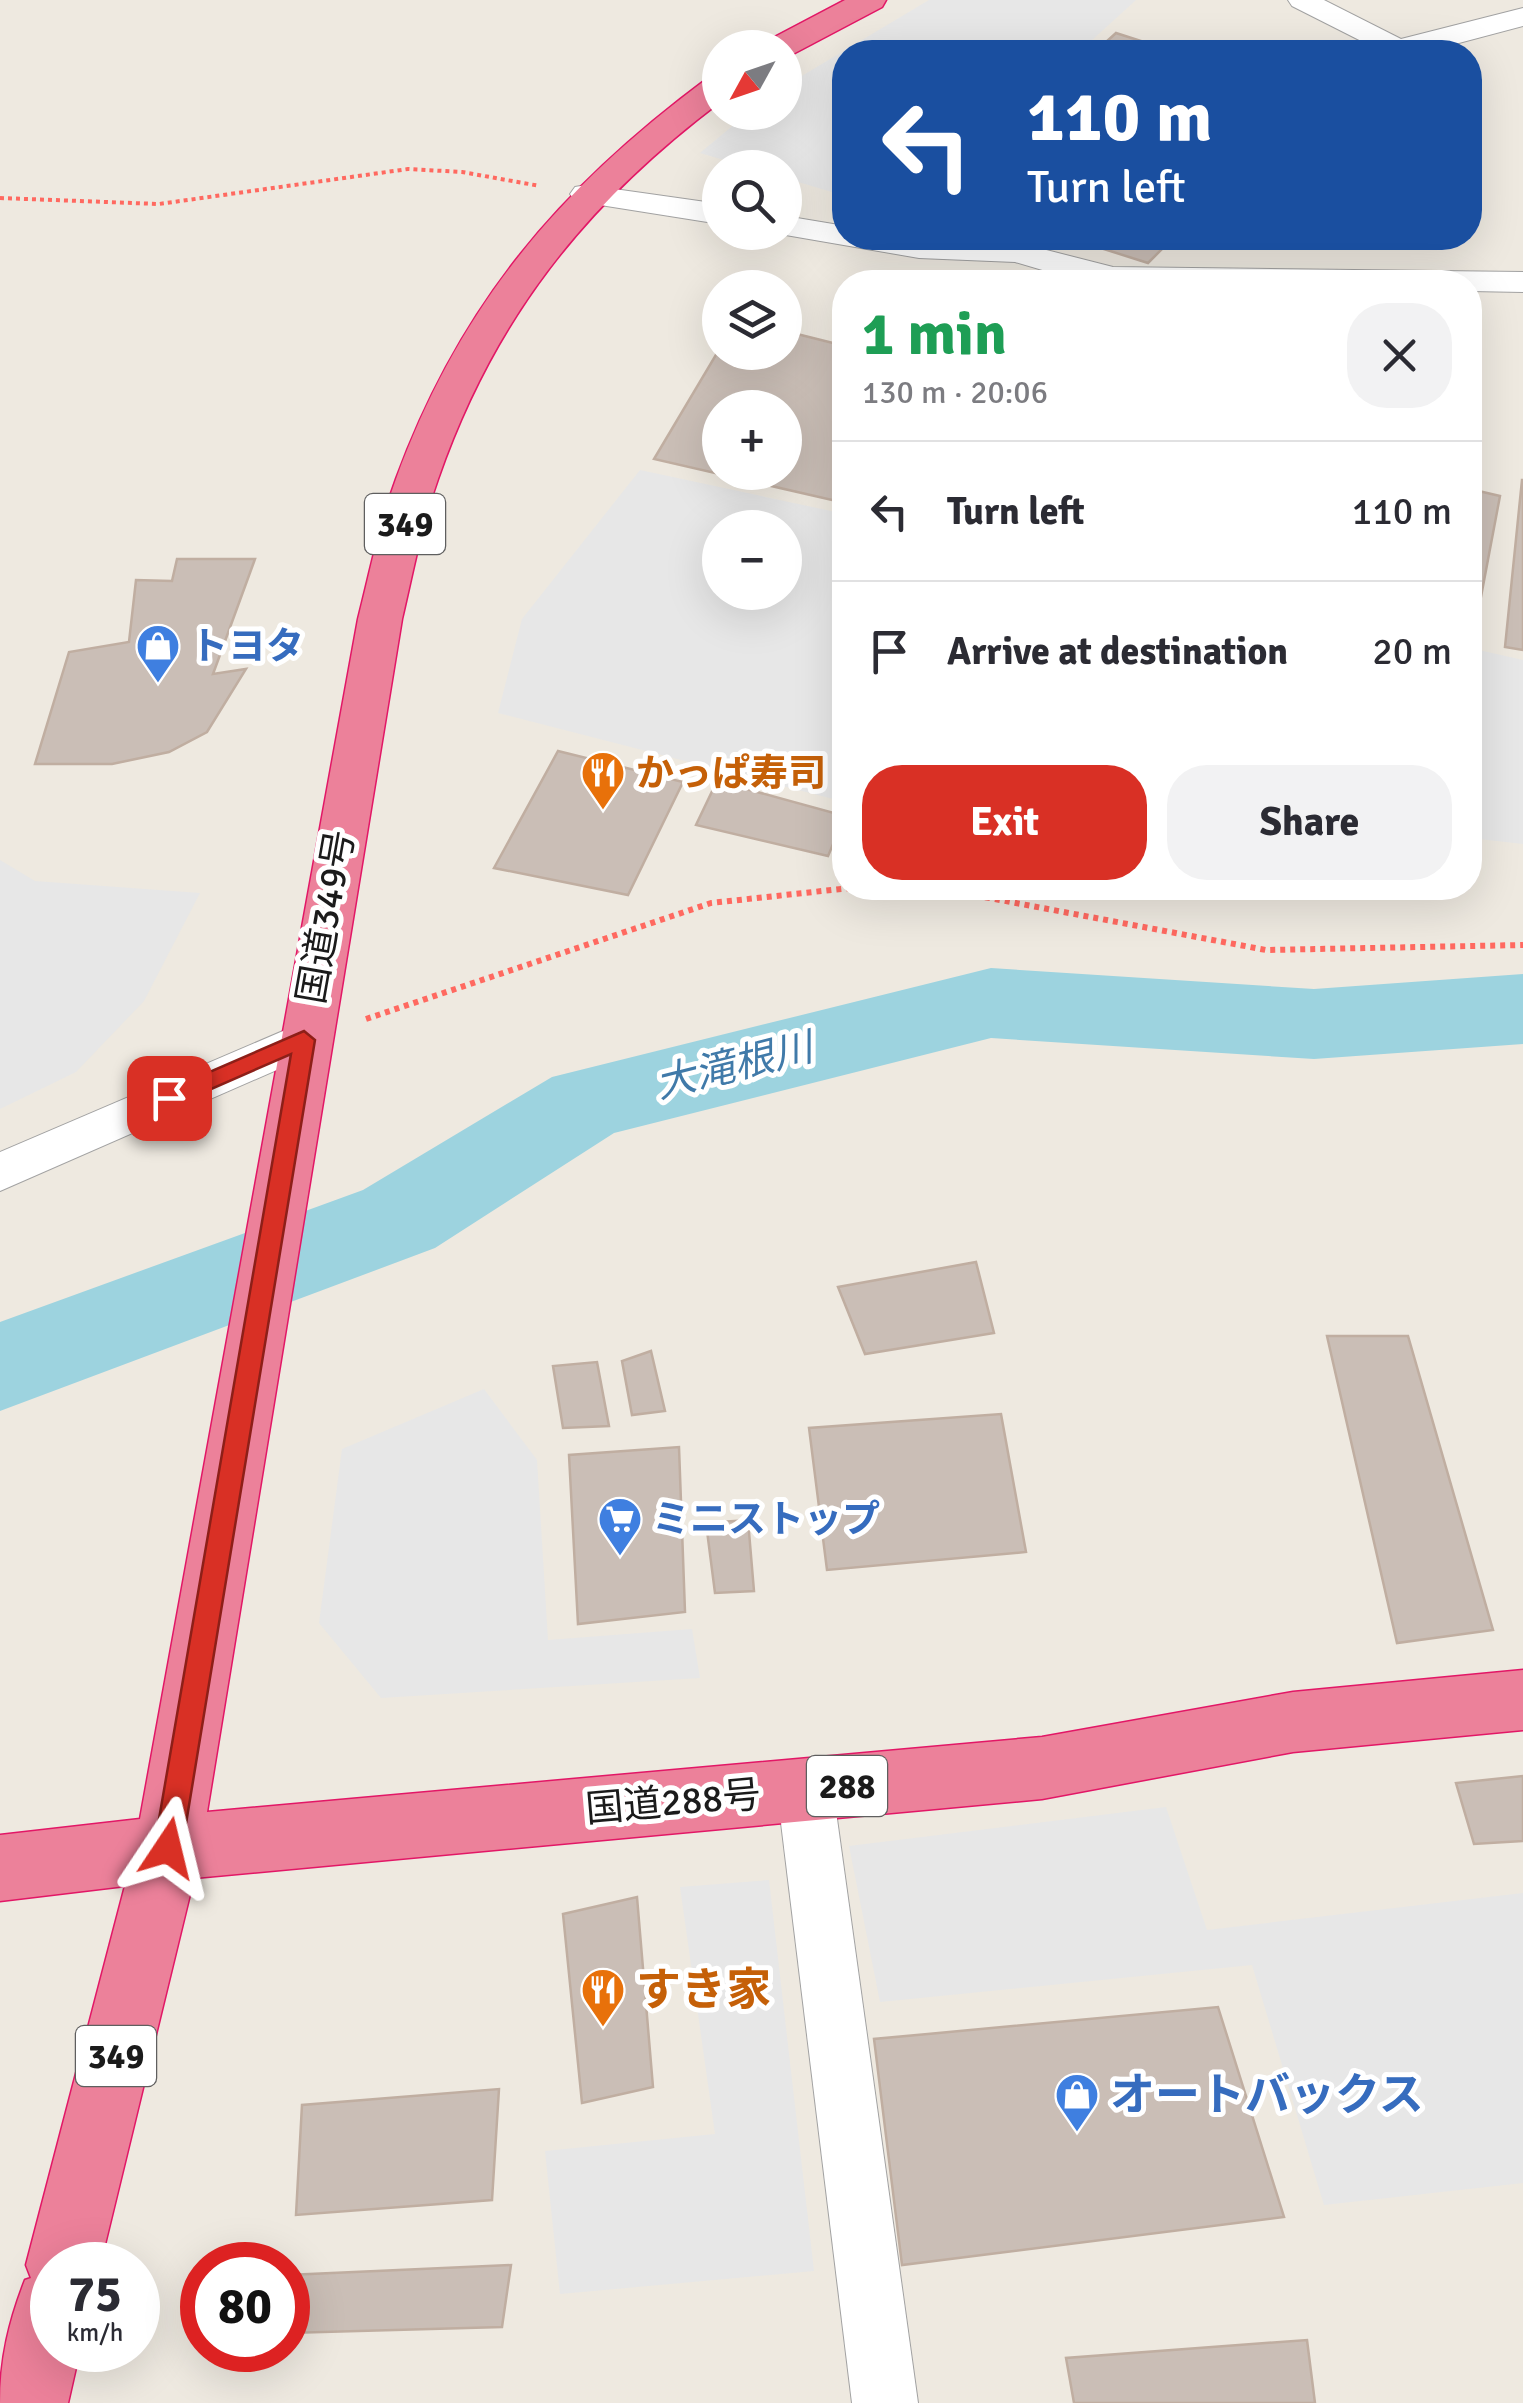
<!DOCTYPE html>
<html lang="en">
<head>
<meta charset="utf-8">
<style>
  body { margin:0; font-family:Signika,"Noto Sans JP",sans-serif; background:#f2f2f3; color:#2b2b33; height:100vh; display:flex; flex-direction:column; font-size:38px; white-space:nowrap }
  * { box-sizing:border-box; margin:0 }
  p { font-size:32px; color:#7c7c81 }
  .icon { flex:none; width:55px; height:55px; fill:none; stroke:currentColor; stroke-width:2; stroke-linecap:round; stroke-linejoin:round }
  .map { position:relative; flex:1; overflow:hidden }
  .panel { position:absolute; left:832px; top:270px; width:650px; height:630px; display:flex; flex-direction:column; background:#fff; border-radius:40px; box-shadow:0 10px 40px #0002 }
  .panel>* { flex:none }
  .hud { position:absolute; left:832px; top:40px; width:650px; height:210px; border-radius:40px; box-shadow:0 10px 40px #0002; background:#1a4fa0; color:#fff; overflow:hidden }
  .needle { width:65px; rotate:230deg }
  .tools { position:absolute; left:702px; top:30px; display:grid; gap:20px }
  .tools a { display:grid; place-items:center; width:100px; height:100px; border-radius:50%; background:#fff; box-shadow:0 10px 40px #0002; font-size:50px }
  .speed { position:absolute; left:30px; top:2242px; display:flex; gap:20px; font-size:50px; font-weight:700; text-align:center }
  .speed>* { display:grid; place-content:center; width:130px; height:130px; border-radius:50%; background:#fff; box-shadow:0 10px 40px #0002; line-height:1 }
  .speed small { font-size:25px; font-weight:400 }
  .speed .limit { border:15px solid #d22; background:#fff; color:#111 }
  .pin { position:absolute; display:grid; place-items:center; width:85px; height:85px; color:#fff; margin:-42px; border-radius:20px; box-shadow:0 5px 15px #0006 }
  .me { position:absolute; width:110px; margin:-55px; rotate:10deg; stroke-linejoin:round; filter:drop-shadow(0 0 8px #0008) }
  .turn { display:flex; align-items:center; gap:35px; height:210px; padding:0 30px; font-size:45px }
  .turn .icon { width:130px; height:130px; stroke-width:2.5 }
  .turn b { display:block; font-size:70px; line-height:85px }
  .round { display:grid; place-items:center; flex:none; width:105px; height:105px; border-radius:40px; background:#f2f2f3 }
  .summary { display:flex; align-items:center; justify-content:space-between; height:170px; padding:0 30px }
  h1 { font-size:60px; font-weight:700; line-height:75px; color:#1e9e55 }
  .button { display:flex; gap:20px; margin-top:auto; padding:20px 30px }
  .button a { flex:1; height:115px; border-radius:40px; background:#d93025; color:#fff; font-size:40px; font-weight:700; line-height:115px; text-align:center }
  .button a+a { background:#f2f2f3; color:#2b2b33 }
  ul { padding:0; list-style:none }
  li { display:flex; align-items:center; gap:30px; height:140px; padding:0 30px; border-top:2px solid #e1e1e2 }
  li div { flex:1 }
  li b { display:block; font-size:38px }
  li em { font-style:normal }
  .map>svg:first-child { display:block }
  .parking { fill:#e7e7e7; fill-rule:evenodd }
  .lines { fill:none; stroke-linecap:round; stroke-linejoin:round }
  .river { fill:#9dd3df; fill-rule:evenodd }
  .building { fill:#cabeb6; stroke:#c0aea1; stroke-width:2.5; fill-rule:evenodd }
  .street-casing { stroke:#a2a2a2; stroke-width:2 }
  .highway-casing { stroke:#e21766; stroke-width:3 }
  .path-far1 { stroke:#ff6960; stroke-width:4; stroke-dasharray:4 4; stroke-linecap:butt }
  .path { stroke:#ff6960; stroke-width:6; stroke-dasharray:5 5; stroke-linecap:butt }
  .street { fill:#fff; fill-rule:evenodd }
  .highway { fill:#ec819a; fill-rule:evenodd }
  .route { fill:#d93025; stroke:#8d1f18; stroke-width:2.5 }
  .labels { text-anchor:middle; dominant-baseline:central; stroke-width:10; stroke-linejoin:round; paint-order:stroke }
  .shield { fill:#fff; stroke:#5f5f5f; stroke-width:2.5 }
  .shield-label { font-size:35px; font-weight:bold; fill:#1b1b1b }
  .shop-label { font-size:38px; font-weight:bold; fill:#366cbe; stroke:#fff; text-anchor:start }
  .food-label { font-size:38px; font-weight:bold; fill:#c56008; stroke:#fff; text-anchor:start }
  .street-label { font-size:38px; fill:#1b1b1b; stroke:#fff }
  .water-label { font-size:40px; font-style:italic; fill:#407aa9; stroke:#fff }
  .near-food-label { font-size:45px; font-weight:bold; fill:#c56008; stroke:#fff; text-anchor:start }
  .near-shop-label { font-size:45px; font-weight:bold; fill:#366cbe; stroke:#fff; text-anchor:start }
</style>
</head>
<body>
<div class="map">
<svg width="1523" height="2403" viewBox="0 0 1523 2403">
  <rect width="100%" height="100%" fill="#eee9e0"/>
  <g class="parking">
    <polygon points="929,0 1136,0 1079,52 845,52 845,196 785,178 785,168 748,167 700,153 748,113 785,112 785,86"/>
    <path d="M 640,470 L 845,514 L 845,802 L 498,713 L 522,619 ZM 720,528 L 785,528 L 785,592 L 720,592 Z"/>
    <polygon points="1470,648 1523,660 1523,844 1470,838"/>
    <polygon points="0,860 35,881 200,893 144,1001 76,1072 0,1109"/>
    <polygon points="484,1389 537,1460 548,1640 692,1629 700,1678 381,1698 319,1623 342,1449"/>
    <polygon points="1166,1807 1207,1930 1523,1893 1523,2183 1324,2205 1252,1965 880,2002 849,1846"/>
    <polygon points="769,1880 814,2271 560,2294 545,2151 715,2134 680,1887"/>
  </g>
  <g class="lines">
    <polygon class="river" points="991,968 1314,989 1523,974 1523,1044 1314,1059 991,1038 614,1133 435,1248 0,1411 0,1322 363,1190 552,1077"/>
  </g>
  <g class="building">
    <polygon points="1116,33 1175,52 1095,52"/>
    <polygon points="1069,238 1173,238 1148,263"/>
    <path d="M 785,331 L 845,346 L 845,503 L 654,459 L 720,348 L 720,352 L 785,352 ZM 720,408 L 785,408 L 785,472 L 720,472 Z"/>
    <polygon points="1522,480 1523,480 1523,650 1505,647"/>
    <polygon points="1470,489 1500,496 1473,639 1470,638"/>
    <polygon points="177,559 255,559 213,674 246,669 207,732 169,752 112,764 35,764 69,652 129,642 136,580 172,581"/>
    <polygon points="558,751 683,782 628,895 494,868"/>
    <polygon points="717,781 845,816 828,856 696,825"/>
    <polygon points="976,1262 994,1333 865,1354 838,1287"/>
    <polygon points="1327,1336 1408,1336 1493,1630 1397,1643"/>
    <polygon points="651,1351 665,1411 632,1415 622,1361"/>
    <polygon points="597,1362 609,1426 563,1428 553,1366"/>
    <polygon points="1001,1414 1026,1552 827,1570 809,1428"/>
    <polygon points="679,1447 685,1612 578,1624 569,1455"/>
    <polygon points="748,1520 754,1591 715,1593 706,1523"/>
    <polygon points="1523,1776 1523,1841 1474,1844 1456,1783"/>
    <polygon points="637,1897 653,2087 582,2103 563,1914"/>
    <polygon points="1218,2007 1284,2217 902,2265 874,2039"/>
    <polygon points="499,2089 492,2200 296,2215 302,2105"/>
    <polygon points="511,2265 502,2327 288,2333 288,2275"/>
    <polygon points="1307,2340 1315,2403 1074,2403 1066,2358"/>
  </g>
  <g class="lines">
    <defs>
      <g id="street">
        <polygon points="1288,0 1324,0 1401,39 1523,8 1523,26 1425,52 1383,52 1292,6"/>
        <polygon points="586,185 720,204 720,224 575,201 570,194 575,187"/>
        <polygon points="785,216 845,226 845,238 1015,242 1113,267 1523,272 1523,292 1470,291 1470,282 1083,282 1015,262 919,258 774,233 785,232"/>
        <polygon points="304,1022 320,1027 326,1039 320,1051 0,1191 0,1152"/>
        <polygon points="805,1763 825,1771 833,1790 918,2403 852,2403 777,1790 785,1771"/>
      </g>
      <g id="highway">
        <polygon points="845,0 886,0 882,7 791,55 785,57 785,48 762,48 767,41"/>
        <path d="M 720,75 L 720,102 C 585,204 494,318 438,479 C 422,524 413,572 402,619 L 207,1812 L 1042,1737 L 1293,1692 L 1523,1670 L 1523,1730 L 1293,1752 L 1042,1799 L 194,1878 L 100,2265 L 52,2265 L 52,2350 L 80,2350 L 68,2403 L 0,2403 C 0,2359 9,2321 25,2280 L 31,2278 L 26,2265 L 125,1886 L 0,1901 L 0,1835 L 140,1819 L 358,619 C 370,572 379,525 396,479 C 460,304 560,188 708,78 Z"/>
      </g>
    </defs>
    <use href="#street" class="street-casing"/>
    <use href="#highway" class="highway-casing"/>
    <polyline class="path-far1" points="0,198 159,204 408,169 462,172 540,186"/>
    <g class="path">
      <polyline points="936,888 1266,950 1523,945"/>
      <polyline points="366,1019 711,903 850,888"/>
    </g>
    <use href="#street" class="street"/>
    <use href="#highway" class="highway"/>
  </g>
  <polygon class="route" points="304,1031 315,1040 182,1848 178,1857 168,1861 158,1857 154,1848 291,1054 177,1104 161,1104 158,1098 161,1093"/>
  <defs>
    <symbol id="shop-pin" viewBox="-11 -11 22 30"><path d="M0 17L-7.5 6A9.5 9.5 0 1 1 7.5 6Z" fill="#3f7fe0" stroke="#fff"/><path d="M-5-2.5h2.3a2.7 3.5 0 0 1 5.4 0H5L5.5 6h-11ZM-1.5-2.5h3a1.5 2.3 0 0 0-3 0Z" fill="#fff"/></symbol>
    <symbol id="restaurant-pin" viewBox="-11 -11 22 30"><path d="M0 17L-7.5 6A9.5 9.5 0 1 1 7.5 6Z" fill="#e8710a" stroke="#fff"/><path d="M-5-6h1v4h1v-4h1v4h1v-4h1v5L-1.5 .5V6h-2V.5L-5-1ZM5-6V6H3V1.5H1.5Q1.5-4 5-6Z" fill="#fff"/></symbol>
    <symbol id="supermarket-pin" viewBox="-11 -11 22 30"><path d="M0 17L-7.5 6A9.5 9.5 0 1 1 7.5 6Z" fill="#3f7fe0" stroke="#fff"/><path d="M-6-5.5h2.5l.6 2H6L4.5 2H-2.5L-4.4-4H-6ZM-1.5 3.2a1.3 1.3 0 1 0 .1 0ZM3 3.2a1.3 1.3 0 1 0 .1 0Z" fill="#fff"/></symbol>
  </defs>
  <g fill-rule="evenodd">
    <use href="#shop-pin" x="133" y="621" width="50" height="68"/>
    <use href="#restaurant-pin" x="578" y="748" width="50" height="68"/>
    <use href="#supermarket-pin" x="595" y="1494" width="50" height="68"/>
    <use href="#restaurant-pin" x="578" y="1965" width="50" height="68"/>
    <use href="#shop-pin" x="1052" y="2070" width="50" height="68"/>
  </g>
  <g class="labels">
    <g class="shield">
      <rect x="365" y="494" width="80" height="60" rx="8"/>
      <rect x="807" y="1756" width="80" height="60" rx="8"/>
      <rect x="76" y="2026" width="80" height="60" rx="8"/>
    </g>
    <g class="shield-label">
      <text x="405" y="524">349</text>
      <text x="847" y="1786">288</text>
      <text x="116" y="2056">349</text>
    </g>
    <g class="shop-label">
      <text x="190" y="646">トヨタ</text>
      <text x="652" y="1519">ミニストップ</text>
    </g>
    <g class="food-label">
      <text x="636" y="773">かっぱ寿司</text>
    </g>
    <g class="street-label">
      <text transform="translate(326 917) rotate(-80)">国道349号</text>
      <text transform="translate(673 1802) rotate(-5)">国道288号</text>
    </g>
    <g class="water-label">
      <text transform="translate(734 1066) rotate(-14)">大滝根川</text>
    </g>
    <g class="near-food-label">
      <text x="636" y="1990">すき家</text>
    </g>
    <g class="near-shop-label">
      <text x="1110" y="2095">オートバックス</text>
    </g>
  </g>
</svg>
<div class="tools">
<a><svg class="needle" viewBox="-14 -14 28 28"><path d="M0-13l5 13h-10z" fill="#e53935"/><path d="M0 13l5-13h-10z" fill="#7c7c81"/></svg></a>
<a><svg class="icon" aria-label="search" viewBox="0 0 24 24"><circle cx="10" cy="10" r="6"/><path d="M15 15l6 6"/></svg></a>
<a><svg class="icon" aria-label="layers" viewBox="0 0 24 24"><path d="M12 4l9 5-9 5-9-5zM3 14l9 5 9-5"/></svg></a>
<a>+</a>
<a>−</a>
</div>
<div class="speed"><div>75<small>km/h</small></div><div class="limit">80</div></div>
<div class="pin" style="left:169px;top:1098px;background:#d93025"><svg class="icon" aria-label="arrive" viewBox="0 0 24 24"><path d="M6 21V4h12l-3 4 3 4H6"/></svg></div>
<svg class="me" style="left:168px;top:1848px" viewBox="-20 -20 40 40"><path d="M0-17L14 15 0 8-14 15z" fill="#d93025" stroke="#fff" stroke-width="4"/></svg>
<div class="hud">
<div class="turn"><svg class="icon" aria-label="left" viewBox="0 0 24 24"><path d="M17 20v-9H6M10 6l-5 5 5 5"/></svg><div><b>110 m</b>Turn left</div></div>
</div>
<section class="panel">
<div class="summary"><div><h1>1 min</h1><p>130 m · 20:06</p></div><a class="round"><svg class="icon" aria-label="close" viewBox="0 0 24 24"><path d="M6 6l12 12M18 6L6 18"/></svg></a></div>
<ul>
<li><svg class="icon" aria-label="left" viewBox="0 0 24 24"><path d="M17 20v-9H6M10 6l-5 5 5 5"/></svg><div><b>Turn left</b></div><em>110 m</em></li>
<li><svg class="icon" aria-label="arrive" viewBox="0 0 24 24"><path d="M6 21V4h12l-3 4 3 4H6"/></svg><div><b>Arrive at destination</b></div><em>20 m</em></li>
</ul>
<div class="button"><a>Exit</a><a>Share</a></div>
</section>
</div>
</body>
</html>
